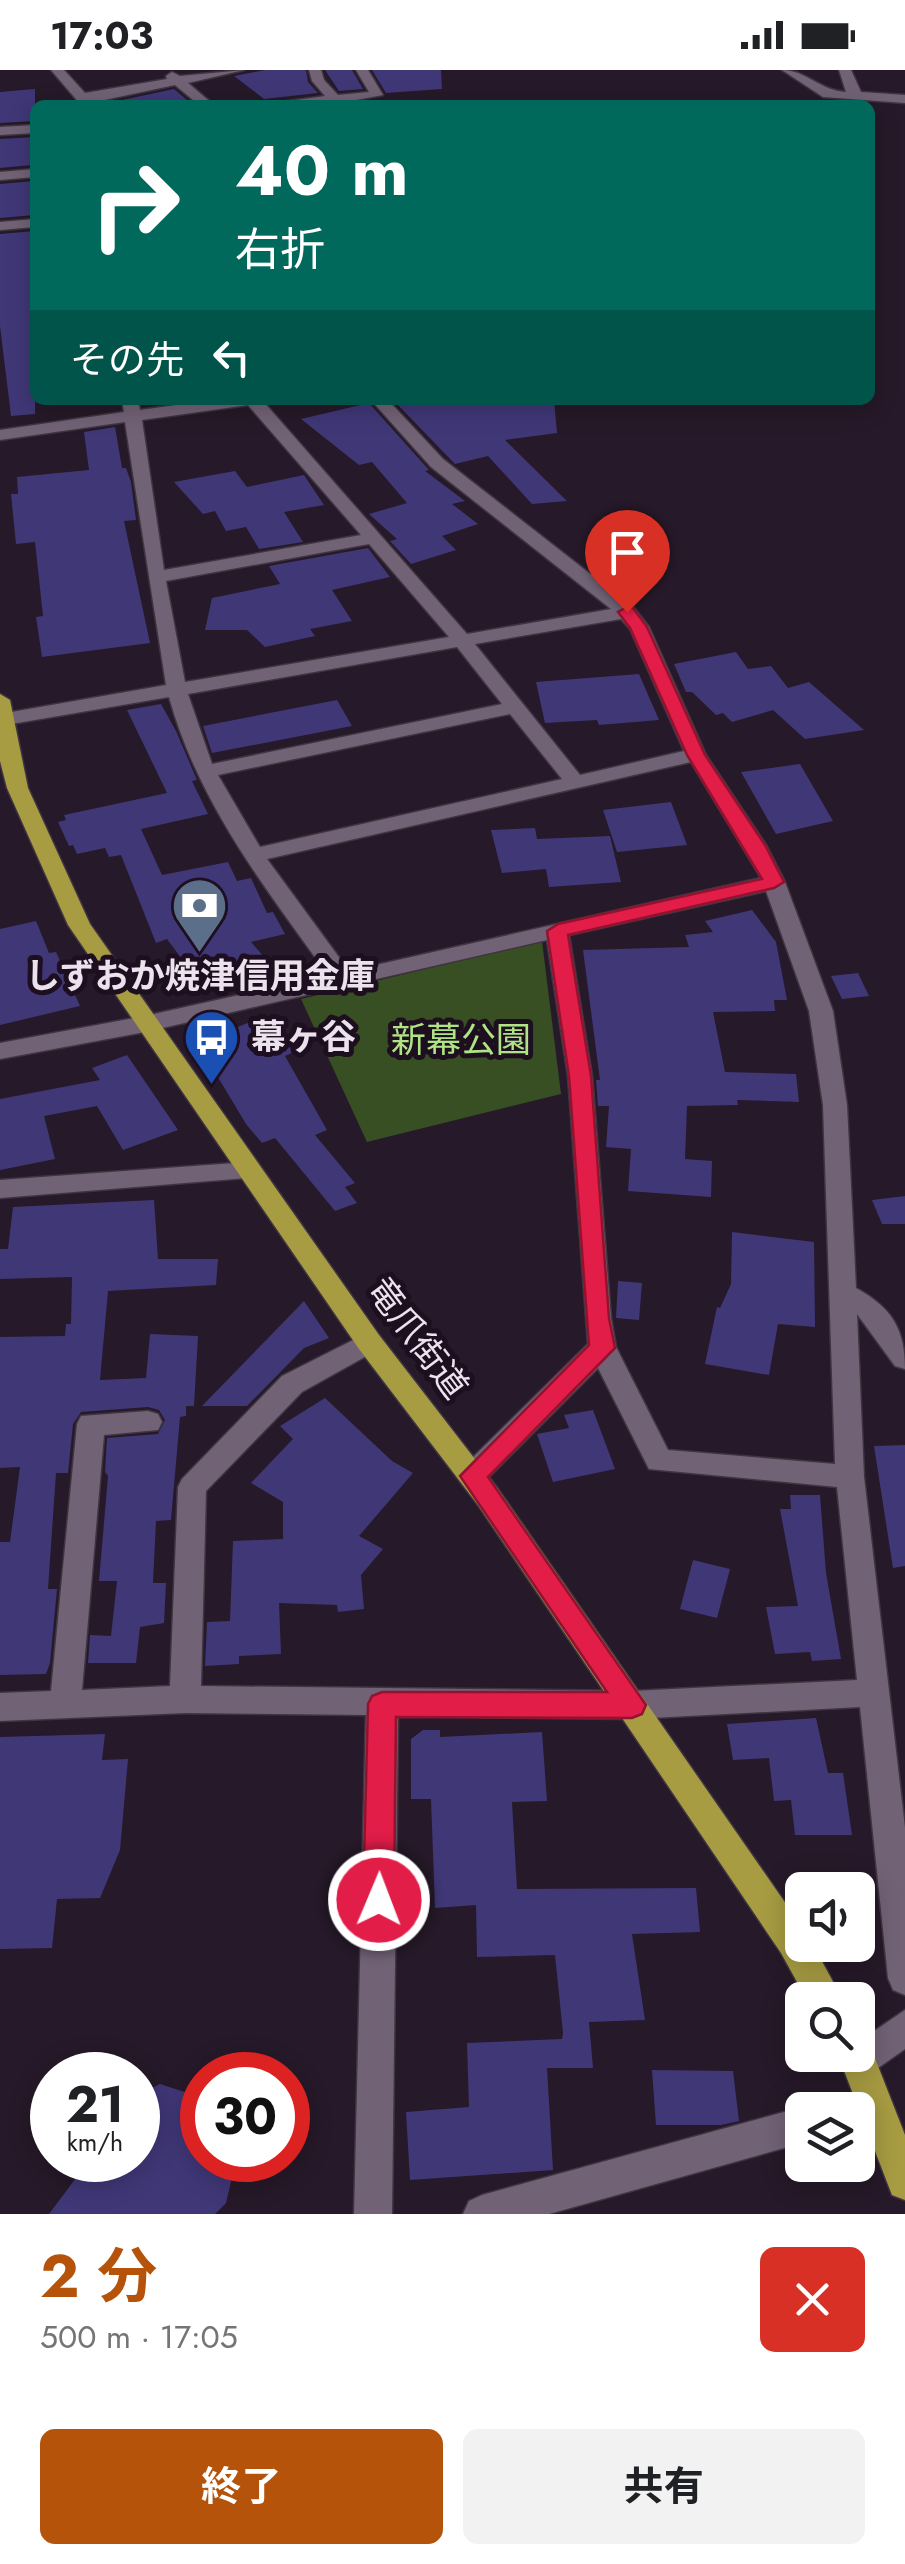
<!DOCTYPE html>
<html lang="ja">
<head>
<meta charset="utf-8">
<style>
  body { margin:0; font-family:Jost,"Noto Sans JP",sans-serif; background:#f2f2f2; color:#202124; height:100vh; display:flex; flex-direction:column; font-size:38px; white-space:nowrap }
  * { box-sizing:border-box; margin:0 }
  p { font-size:32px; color:#757577 }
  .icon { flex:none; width:55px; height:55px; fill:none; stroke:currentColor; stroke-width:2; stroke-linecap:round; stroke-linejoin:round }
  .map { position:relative; height:2144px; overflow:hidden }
  .panel { display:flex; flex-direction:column; background:#fff; flex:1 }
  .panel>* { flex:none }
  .hud { position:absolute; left:30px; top:30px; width:845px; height:305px; border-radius:15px; box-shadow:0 5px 25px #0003; background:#00695c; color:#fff; overflow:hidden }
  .tools { position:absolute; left:785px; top:1802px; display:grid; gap:20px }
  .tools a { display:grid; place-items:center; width:90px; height:90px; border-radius:15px; background:#fff; box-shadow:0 5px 25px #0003; font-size:50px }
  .speed { position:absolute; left:30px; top:1982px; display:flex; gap:20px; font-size:50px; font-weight:700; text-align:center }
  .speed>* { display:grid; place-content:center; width:130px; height:130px; border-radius:50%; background:#fff; box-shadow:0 5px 25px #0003; line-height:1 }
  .speed small { font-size:25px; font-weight:400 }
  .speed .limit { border:15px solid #d22; background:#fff; color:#111 }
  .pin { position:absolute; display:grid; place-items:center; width:85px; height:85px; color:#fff; margin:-102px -42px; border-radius:50% 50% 50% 0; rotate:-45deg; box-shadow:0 0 10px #0007 }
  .pin .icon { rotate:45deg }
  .me { position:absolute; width:110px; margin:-55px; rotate:1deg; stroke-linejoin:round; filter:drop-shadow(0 0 8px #0008) }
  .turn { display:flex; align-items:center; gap:35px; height:210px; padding:0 40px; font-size:45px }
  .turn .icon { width:130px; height:130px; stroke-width:2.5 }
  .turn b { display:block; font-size:70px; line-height:85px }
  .then { display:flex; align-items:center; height:95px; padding:0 40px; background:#0003; gap:20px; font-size:38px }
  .round { display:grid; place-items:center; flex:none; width:105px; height:105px; border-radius:15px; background:#f2f2f2 }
  .overview { display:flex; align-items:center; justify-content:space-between; height:170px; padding:0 40px }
  h1 { font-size:60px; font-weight:700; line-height:75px; color:#b45309 }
  .action { display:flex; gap:20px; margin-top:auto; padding:20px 40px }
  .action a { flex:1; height:115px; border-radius:15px; background:#b45309; color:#fff; font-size:40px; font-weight:700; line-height:115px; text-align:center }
  .action a+a { background:#f2f2f2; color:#202124 }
  .status { display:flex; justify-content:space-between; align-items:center; height:70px; padding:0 50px; background:#fff; direction:ltr }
  .status svg { height:28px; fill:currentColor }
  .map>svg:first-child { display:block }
  .green { fill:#384f23 }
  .building { fill:#403777 }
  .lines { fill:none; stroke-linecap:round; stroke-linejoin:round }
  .minor-casing { stroke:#3f3541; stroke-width:3 }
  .major-casing { stroke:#3f3541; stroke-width:3 }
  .minor { fill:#726276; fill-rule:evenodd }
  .major { fill:#a79c42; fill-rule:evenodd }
  .route { fill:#e11d48; stroke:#92132f; stroke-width:2.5 }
  .labels { text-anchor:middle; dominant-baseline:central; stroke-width:10; stroke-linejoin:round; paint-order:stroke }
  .poi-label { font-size:35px; font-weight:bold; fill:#ebe2ed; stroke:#1d0f1f }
  .park-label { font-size:35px; fill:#afe384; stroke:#1d0f1f }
  .street-label { font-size:35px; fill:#ebe2ed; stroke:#1d0f1f }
</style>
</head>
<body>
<div class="status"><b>17:03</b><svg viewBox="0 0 49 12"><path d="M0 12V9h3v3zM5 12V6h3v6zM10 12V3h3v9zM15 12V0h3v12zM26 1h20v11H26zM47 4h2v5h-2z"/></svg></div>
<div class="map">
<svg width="905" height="2144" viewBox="0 0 905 2144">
  <rect width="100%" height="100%" fill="#261929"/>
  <polygon class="green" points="542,871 561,1024 367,1072 301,929"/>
  <g class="building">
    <polygon points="265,0 306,0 308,12 318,23 264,29 234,6"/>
    <polygon points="325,0 352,0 363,19 339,21"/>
    <polygon points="372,0 441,0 442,19 386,23"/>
    <polygon points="35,19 35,51 0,53 0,22"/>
    <polygon points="174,19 193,35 99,35"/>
    <polygon points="35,67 35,73 31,74 32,95 0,98 0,69"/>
    <polygon points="34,111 35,145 0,148 0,114"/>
    <polygon points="35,161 35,344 11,346 0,256 0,164"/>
    <polygon points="393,330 554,330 557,363 505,370 567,431 532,434 488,386 455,394"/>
    <polygon points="369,333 429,400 425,401 465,431 452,434 478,454 442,466 456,480 411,494 390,471 397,469 369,444 407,433 372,392 359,395 301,349"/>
    <polygon points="115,357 122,398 126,398 131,412 136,450 124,451 150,573 42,587 36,547 43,546 35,472 16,474 11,424 18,424 17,407 89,400 84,362"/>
    <polygon points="235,401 247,417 304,405 324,435 284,442 303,472 259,479 246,457 226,461 215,441 203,444 174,412"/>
    <polygon points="368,478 390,507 332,520 352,551 310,559 315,566 265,577 247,560 205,560 212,528 280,514 269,496"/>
    <polygon points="736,582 748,599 771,596 788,618 809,612 864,660 805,669 773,640 732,652 723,643 716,645 692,622 686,622 674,594"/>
    <polygon points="639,604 659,650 599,655 597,650 545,653 536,612"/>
    <polygon points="337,630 352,656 212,683 203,656"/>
    <polygon points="161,634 176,661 197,710 192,711 208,744 141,759 162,805 228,792 237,811 251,808 267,843 273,842 285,864 251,872 265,888 199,912 167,869 156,873 121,785 109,787 105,778 77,784 73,775 69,776 58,752 66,750 64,745 167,723 127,640"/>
    <polygon points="800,694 833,751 776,764 741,702"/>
    <polygon points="671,732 687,775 617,782 603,740"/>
    <polygon points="535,758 537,769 610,766 621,812 549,817 546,799 502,803 491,760"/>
    <polygon points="752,840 776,872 787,930 774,930 775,941 713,942 725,1002 796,1004 799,1032 737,1030 738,1035 687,1036 685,1089 712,1091 711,1127 628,1121 631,1079 606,1077 609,1036 598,1036 596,1010 600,1010 583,880 689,877 685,865 713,862 705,851"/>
    <polygon points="36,851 49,883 56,882 80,936 0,955 0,859"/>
    <polygon points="858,903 869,926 842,929 831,906"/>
    <polygon points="268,945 293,971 286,974 294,982 285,986 327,1060 315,1065 355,1113 345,1117 357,1133 335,1141 275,1068 262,1073 246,1054 210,994 215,992 195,968 222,958 225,962"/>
    <polygon points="127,985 178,1060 123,1080 97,1036 44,1046 55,1089 0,1100 0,1029 100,1010 92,998"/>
    <polygon points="905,1126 905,1154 882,1154 872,1130"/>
    <polygon points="154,1130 158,1189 218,1189 216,1215 108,1221 100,1310 146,1308 150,1264 198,1266 194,1336 186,1336 186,1346 180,1347 171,1450 156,1451 153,1513 166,1513 164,1553 140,1557 136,1593 88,1593 90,1565 111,1566 117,1511 99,1511 108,1406 105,1402 107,1368 158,1364 165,1350 159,1340 148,1337 81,1342 73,1354 68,1403 56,1403 48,1519 57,1519 50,1593 46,1604 0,1605 0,1472 10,1472 20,1397 0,1398 0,1267 65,1266 66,1254 71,1254 72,1207 0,1209 0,1179 8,1179 13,1137"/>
    <polygon points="732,1162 814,1172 815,1257 778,1254 769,1305 705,1294 717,1237 720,1238 731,1214"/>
    <polygon points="618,1211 642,1213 639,1250 616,1248"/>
    <polygon points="304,1231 329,1268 304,1278 247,1336 202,1336"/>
    <polygon points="325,1328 392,1391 413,1403 359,1466 383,1479 361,1505 364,1539 338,1542 337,1535 279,1533 281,1584 239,1586 239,1594 205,1596 207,1552 230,1551 233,1471 283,1469 283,1432 251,1413 293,1369 280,1356"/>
    <polygon points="593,1340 615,1399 553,1412 537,1364 569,1358 564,1345"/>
    <polygon points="905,1375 905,1496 893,1498 874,1376"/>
    <polygon points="790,1425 820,1425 826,1503 841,1589 812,1591 810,1582 775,1584 766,1537 798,1536 780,1439 791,1439"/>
    <polygon points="693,1490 730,1499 717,1548 680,1539"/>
    <polygon points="816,1648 828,1703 843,1703 852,1765 795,1765 791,1730 774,1731 769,1688 733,1690 727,1654"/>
    <polygon points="423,1660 440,1660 440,1667 542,1662 547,1731 512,1732 517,1819 696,1818 700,1862 632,1864 645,1950 589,1952 593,1998 547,1998 553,2100 410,2110 406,2042 469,2037 467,1973 562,1969 563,1963 555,1885 477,1887 476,1835 435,1838 431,1729 411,1729 411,1669"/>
    <polygon points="105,1664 102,1690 128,1689 120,1780 100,1828 57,1829 52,1878 0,1879 0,1667"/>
    <polygon points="652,2000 733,2001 739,2051 721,2055 656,2055"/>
    <polygon points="160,2014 194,2025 202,2033 202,2090 236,2090 226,2133 215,2144 49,2144 76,2108 82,2090 138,2090 138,2025"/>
  </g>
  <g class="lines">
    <defs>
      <g id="minor">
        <polygon points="51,0 64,0 85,23 167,9 166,6 172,2 180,6 244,0 188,13 214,35 199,35 175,15 81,35"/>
        <polygon points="309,0 321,0 324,10 338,25 369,22 356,0 368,0 383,25 345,32 348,35 259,35 325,26 312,11"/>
        <path d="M 782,0 C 806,0 821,21 846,22 L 839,0 L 851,0 L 861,22 L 905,25 L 905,33 L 823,27 Z"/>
        <polygon points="35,55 35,63 0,65 0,57"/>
        <polygon points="35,99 35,107 0,110 0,102"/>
        <polygon points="35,149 35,157 0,160 0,152"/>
        <path d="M 122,330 L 138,330 L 140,340 L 212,330 L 262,330 L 467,564 L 611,539 L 431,397 L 371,330 L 388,330 L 443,389 L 634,538 L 649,557 L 706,685 L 766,775 L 785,812 L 833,941 L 847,1035 L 856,1218 C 892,1238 905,1259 905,1299 L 895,1296 L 857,1244 L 864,1407 L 905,1758 L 905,1925 L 893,1920 L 888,1908 L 860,1637 L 632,1649 L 398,1646 L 392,2144 L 354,2144 L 366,1645 L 185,1643 L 0,1651 L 0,1623 L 51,1621 L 77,1354 L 81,1346 L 148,1341 L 158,1344 L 162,1352 L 158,1360 L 104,1365 L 82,1620 L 170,1616 L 178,1417 L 182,1409 L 282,1306 L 369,1262 L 379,1265 L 383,1272 L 379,1279 L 302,1322 L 206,1421 L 201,1616 L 632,1621 L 857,1610 L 837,1417 L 649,1399 L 598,1298 L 483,1413 L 473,1417 L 463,1413 L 459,1405 L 463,1397 L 588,1274 L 568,1006 L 547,870 L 145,962 L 0,989 L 0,973 L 145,946 L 328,905 C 265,818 198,732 169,627 L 0,656 L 0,644 L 166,615 L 125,352 L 0,370 L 0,360 L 124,342 ZM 248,335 L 361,465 L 164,500 L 142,350 ZM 369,474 L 449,567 L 185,612 L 166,511 ZM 621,549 L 630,559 L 684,681 L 580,705 L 475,574 ZM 457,577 L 502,634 L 212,694 L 188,624 ZM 510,644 L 562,709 L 260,777 L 218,705 ZM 691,692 L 761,808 L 349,901 L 267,789 ZM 766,821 L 809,941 L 823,1035 L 835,1394 L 668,1380 L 616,1277 L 611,1248 L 592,1006 L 569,865 Z"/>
        <polygon points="249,1092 258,1095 262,1101 258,1107 0,1128 0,1110"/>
        <polygon points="905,1940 905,1979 861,2010 848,2004 843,1992 846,1985 858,1985 858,1972"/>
        <polygon points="802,2037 810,2040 802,2040 802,2073 549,2144 463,2144 469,2131 482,2125"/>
      </g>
      <g id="major">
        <polygon points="0,624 10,630 28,718 90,854 379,1265 498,1419 802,1857 802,1875 813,1875 843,1930 807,1930 781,1883 478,1435 359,1279 68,855 7,718 0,691"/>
        <polygon points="858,1968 869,1973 905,2065 905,2130 892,2125 838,1985 858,1985"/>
      </g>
    </defs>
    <use href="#minor" class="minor-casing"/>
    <use href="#major" class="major-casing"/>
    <use href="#minor" class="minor"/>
    <use href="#major" class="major"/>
  </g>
  <polygon class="route" points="627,537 633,538 647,557 705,685 765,775 784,812 774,818 568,865 591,1006 609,1248 615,1278 488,1407 646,1635 642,1644 632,1648 396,1647 394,1830 390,1841 379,1845 368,1841 363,1830 368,1634 372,1626 382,1622 607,1622 460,1406 589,1275 569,1006 547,861 558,854 762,809 687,685 630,558 618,542"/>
  <defs>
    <symbol id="bank-pin" viewBox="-11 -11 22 30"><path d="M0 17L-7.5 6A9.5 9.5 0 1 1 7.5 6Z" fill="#5c6f8a" stroke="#1d0f1f"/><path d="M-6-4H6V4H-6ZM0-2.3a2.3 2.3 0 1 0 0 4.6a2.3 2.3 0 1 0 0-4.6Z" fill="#fff"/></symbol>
    <symbol id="bus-pin" viewBox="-11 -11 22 30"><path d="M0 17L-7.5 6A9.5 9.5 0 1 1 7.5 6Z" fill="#1a4fb4" stroke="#1d0f1f"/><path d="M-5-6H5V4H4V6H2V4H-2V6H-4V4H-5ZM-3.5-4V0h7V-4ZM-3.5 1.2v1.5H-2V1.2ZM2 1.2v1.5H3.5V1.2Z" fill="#fff"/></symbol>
  </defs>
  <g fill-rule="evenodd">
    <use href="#bank-pin" x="168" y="804" width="63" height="86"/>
    <use href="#bus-pin" x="180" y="936" width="63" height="86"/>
  </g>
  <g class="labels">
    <g class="poi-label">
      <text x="200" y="906">しずおか焼津信用金庫</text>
      <text x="251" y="967" text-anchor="start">幕ヶ谷</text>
    </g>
    <g class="park-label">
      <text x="461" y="970">新幕公園</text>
    </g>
    <g class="street-label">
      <text transform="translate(418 1268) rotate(53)">竜爪街道</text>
    </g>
  </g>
</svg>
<div class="tools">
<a><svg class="icon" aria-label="sound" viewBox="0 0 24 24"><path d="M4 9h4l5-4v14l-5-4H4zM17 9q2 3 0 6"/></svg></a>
<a><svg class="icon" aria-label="search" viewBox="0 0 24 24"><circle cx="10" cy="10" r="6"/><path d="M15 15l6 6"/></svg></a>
<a><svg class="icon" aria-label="layers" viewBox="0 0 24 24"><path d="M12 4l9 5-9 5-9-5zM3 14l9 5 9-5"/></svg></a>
</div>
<div class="speed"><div>21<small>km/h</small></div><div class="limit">30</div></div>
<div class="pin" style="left:627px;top:542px;background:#d93025"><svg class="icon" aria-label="arrive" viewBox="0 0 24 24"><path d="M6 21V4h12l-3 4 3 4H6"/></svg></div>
<svg class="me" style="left:379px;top:1830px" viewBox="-20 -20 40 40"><circle r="17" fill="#e11d48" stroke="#fff" stroke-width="3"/><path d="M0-11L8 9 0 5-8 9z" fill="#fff"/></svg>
<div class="hud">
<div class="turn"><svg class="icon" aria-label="right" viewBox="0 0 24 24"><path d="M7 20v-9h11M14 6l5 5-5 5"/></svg><div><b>40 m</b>右折</div></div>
<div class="then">その先<svg class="icon" aria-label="left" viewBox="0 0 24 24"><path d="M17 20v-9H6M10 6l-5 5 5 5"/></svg></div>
</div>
</div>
<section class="panel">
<div class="overview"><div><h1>2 分</h1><p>500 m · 17:05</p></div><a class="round" style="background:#d93025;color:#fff"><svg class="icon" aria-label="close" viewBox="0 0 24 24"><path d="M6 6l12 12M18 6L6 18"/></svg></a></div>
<div class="action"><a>終了</a><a>共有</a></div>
</section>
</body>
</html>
